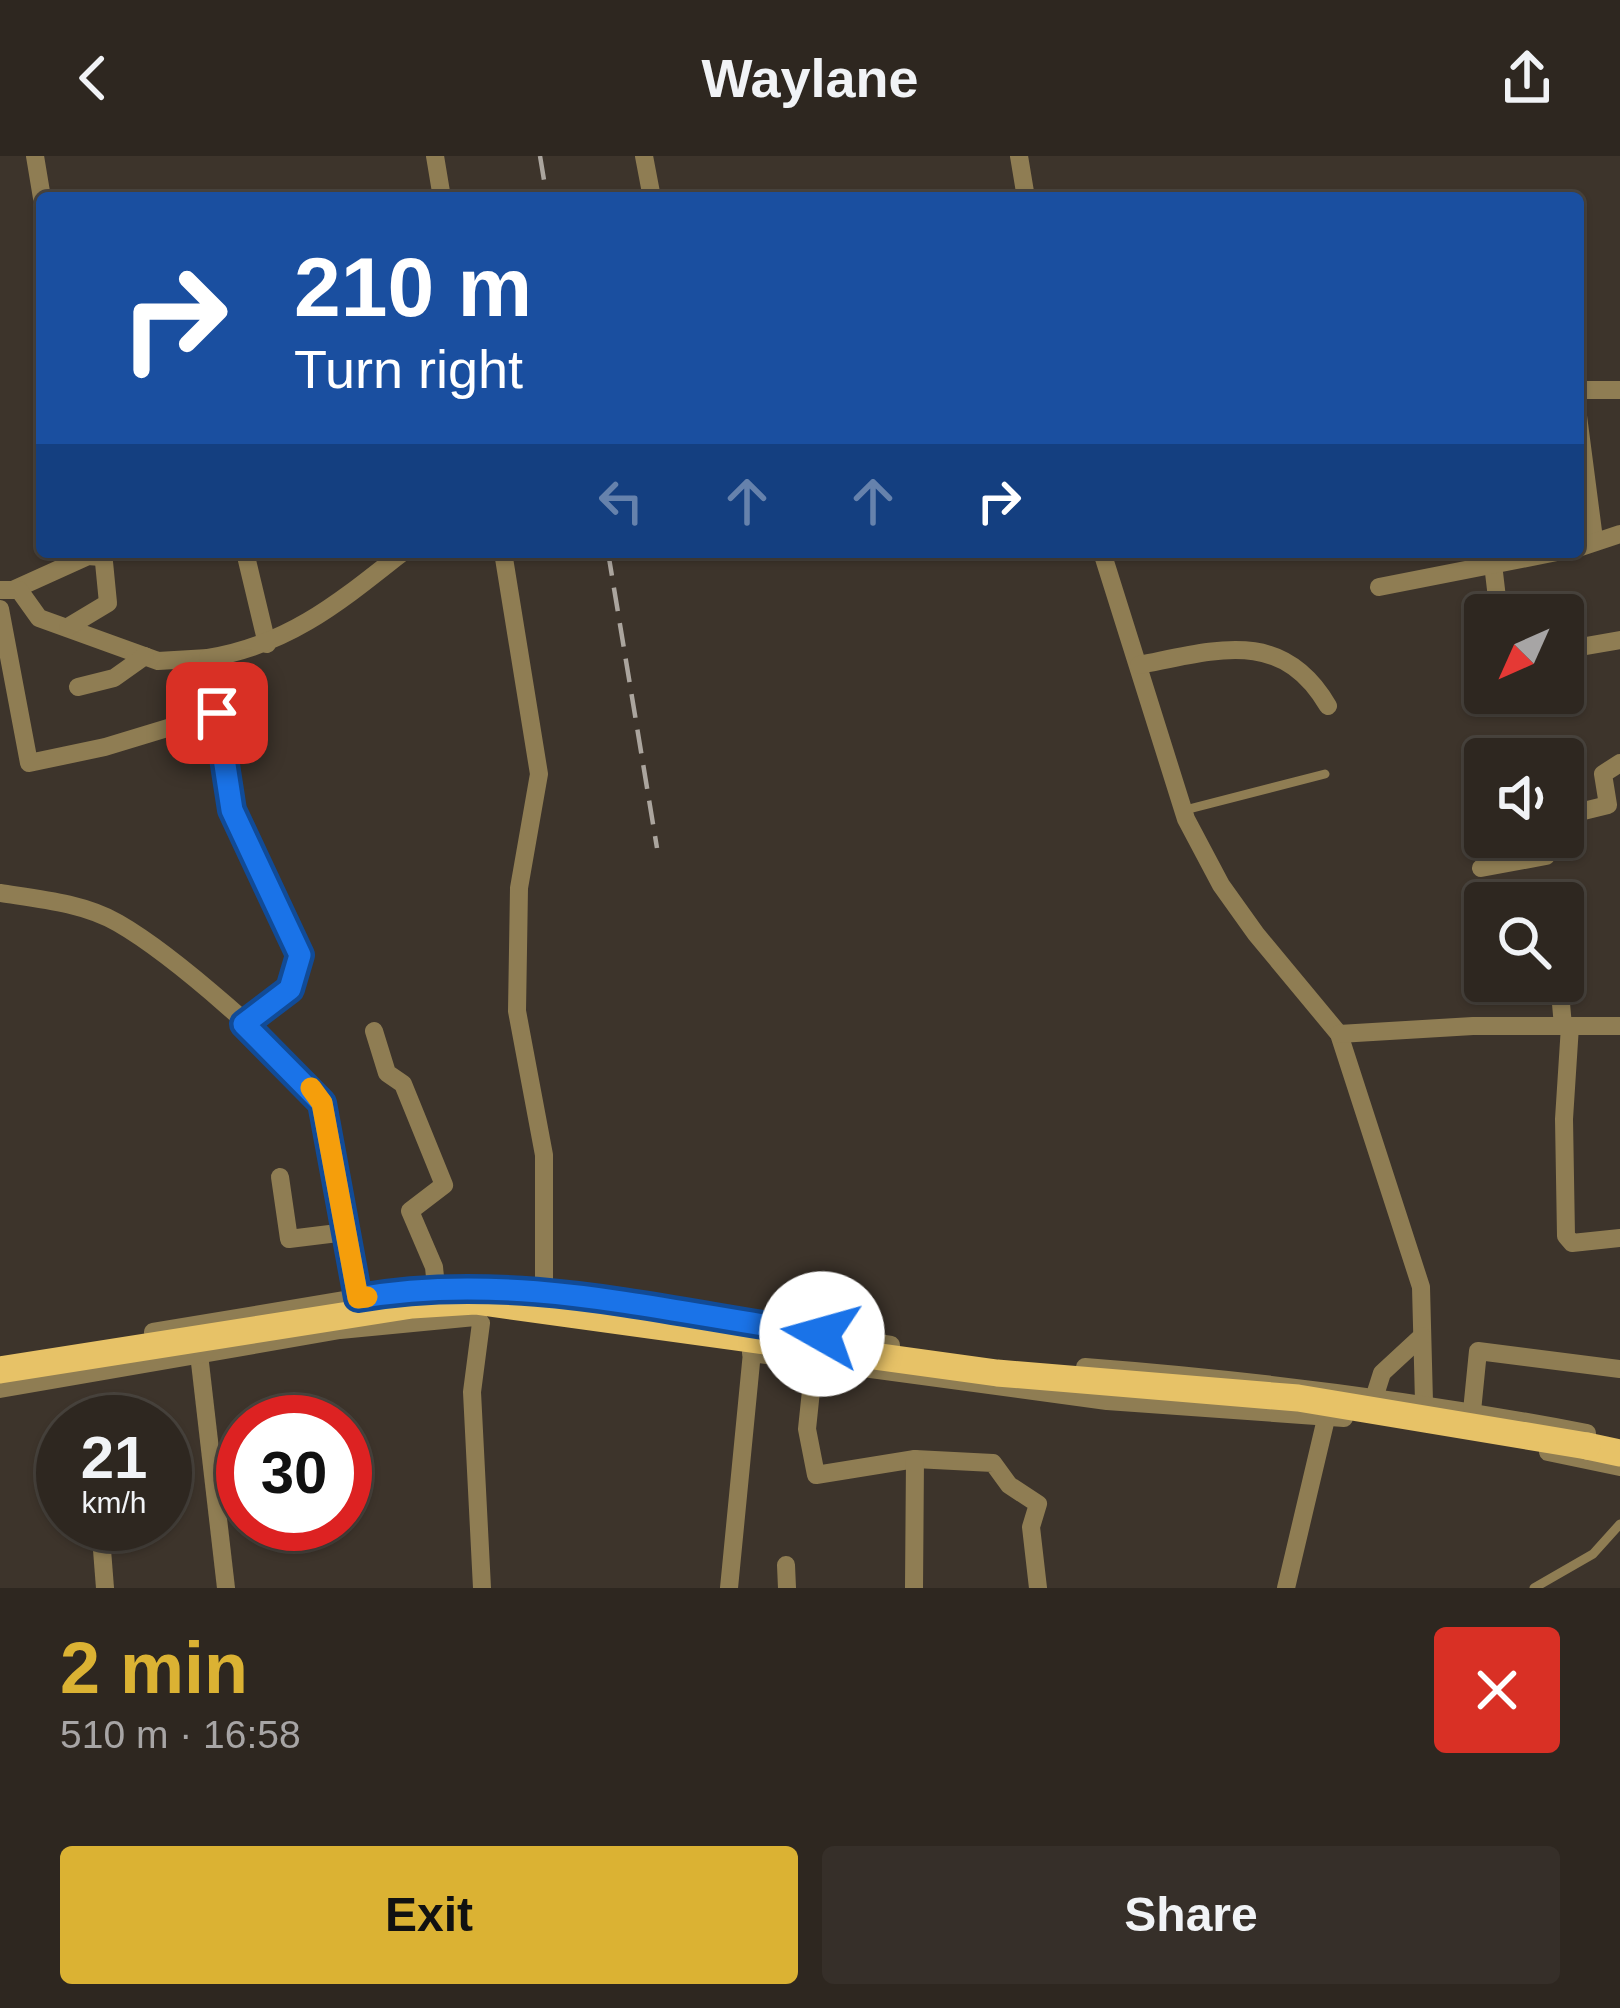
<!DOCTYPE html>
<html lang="en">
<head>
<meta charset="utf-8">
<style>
  body { margin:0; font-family:Helvetica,sans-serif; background:#362f29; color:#f1f3f6; height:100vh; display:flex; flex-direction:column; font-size:45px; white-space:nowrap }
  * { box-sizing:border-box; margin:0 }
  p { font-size:39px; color:#a7a5a5 }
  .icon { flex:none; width:66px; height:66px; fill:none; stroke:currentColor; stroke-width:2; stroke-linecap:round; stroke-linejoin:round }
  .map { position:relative; height:1432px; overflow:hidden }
  .details { display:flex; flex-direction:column; background:#2e2720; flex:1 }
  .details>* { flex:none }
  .banner { position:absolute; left:36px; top:36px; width:1548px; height:366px; border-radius:12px; box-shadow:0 3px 9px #0004,0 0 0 3px #49443e; background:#1a4fa0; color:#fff; overflow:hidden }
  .needle { width:78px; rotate:225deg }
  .buttons { position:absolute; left:1464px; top:438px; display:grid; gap:24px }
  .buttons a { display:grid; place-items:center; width:120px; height:120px; border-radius:12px; background:#2e2720; box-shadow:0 3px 9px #0004,0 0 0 3px #49443e; font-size:60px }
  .speed { position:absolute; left:36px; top:1239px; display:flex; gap:24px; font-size:60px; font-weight:700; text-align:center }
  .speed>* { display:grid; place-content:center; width:156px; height:156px; border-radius:50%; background:#2e2720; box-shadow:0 3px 9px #0004,0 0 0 3px #49443e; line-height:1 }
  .speed small { font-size:30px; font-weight:400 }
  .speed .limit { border:18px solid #d22; background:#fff; color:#111 }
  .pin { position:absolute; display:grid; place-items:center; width:102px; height:102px; color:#fff; margin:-51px; border-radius:24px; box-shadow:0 6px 18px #0006 }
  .me { position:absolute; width:132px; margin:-66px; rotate:277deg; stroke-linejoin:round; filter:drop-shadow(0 0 9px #0008) }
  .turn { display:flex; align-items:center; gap:42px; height:252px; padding:0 60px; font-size:54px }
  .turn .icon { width:156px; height:156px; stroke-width:2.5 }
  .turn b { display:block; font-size:84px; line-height:102px }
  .lanes { display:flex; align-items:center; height:114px; padding:0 60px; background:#0003; justify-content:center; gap:60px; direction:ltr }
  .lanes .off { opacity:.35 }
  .round { display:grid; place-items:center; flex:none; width:126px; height:126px; border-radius:12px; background:#362f29 }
  .overview { display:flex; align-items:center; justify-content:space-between; height:204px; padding:0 60px }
  h1 { font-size:72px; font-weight:700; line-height:90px; color:#dbb233 }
  .cta { display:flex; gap:24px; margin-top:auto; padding:24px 60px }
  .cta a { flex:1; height:138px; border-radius:12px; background:#dbb233; color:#111; font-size:48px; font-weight:700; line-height:138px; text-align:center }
  .cta a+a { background:#362f29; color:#f1f3f6 }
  header { display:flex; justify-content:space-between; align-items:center; height:156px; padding:0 60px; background:#2e2720; font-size:54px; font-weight:700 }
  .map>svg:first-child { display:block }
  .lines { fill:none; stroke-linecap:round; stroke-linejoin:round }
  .service { stroke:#8f7d53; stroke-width:9 }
  .minor { stroke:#8f7d53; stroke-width:18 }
  .primary { stroke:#e7c267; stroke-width:27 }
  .rail { stroke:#aba59e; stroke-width:4.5; stroke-dasharray:24 12; stroke-linecap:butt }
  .primary-bridge { stroke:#e7c267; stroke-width:27 }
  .route-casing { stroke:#114b97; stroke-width:30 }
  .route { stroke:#1a73e8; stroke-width:21 }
  .slow { stroke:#f59e0b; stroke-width:21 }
</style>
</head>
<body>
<header><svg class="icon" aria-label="back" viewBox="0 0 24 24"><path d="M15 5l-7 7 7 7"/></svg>Waylane<svg class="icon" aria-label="share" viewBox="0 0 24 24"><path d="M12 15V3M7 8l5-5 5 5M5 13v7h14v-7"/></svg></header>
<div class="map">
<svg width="1620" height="1432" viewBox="0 0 1620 1432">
  <rect width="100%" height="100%" fill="#3d342b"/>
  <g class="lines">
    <g class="service">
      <polyline points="1185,654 1325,618"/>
      <polyline points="1534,1432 1593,1398 1620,1368"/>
    </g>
    <g class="minor">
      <polyline points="35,0 42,42"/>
      <polyline points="435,0 442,42"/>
      <polyline points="644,0 652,42"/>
      <polyline points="1019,0 1026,42"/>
      <polyline points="1578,234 1620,234"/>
      <polyline points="1578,260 1594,383"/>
      <polyline points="1578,392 1620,378"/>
      <polyline points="143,396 167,396"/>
      <polyline points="245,396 267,488"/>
      <polyline points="503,396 539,618 519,732 517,855 544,999 544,1136"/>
      <polyline points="1102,396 1186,663 1221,729 1256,778 1339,878 1421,1131 1424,1246"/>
      <polyline points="1493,408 1499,459"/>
      <polyline points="1379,431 1557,396"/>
      <polyline points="15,433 88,400 101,401"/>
      <polyline points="0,434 19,434 39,462 158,505 208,502"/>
      <polyline points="0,453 29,607 105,591 217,557"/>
      <polyline points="68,471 108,447 103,396"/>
      <polyline points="1563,494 1620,484"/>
      <path d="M 1139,509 C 1216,494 1282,471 1328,550"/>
      <polyline points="78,531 114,522 145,500"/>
      <polyline points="1563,660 1608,649 1603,618 1620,607"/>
      <polyline points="1481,712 1546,700 1556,681"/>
      <path d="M 0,737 C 39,743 83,747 118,767 C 172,798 287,897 322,947 L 358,1143"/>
      <polyline points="1559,825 1563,870"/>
      <path d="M 244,868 L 290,833 L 300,799 L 232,654 L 208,502 C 289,489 341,445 403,396"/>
      <polyline points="1570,870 1564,963 1566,1080 1572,1087 1620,1082"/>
      <polyline points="374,875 387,917 403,928 444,1029 410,1055 434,1111 436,1131"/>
      <polyline points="1339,878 1473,870 1620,870"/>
      <polyline points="280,1021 289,1083 346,1076"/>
      <polyline points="153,1176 381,1138 472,1131 676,1154 891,1189"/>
      <polyline points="751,1197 1107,1245 1344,1262"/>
      <polyline points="199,1198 226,1432"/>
      <polyline points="814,1206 807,1273 816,1319 915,1303 993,1307 1009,1329 1038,1348 1031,1371 1038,1432"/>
      <path d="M 1085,1211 C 1255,1224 1420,1245 1587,1277"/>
      <polyline points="0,1233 340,1174 475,1161 481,1167 472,1236 482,1432"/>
      <polyline points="1375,1239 1382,1217 1422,1180"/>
      <polyline points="1472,1255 1478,1195 1620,1213"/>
      <polyline points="1548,1296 1620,1311"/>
      <polyline points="100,1368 105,1432"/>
      <polyline points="786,1409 787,1432"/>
      <polyline points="729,1432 753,1186"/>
      <polyline points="914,1432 915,1303"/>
      <polyline points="1286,1432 1329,1250"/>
    </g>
    <polyline class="primary" points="1587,1290 1620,1297"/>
    <g class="rail">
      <polyline points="540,0 547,42"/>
      <polyline points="608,396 657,692"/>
    </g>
    <polyline class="primary-bridge" points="0,1214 412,1149 475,1145 997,1217 1298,1242 1587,1290"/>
  </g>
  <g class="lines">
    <defs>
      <path id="route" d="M 217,557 L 232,654 L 300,799 L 290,833 L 244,868 L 322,947 L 358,1142 C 514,1114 668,1157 822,1178"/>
    </defs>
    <use href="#route" class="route-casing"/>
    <use href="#route" class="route"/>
    <polyline class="slow" points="311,932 322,947 358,1142 367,1141"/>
  </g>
</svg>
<div class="buttons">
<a><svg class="needle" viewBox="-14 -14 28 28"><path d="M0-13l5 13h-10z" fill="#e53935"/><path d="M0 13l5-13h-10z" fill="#a7a5a5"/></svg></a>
<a><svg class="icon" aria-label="sound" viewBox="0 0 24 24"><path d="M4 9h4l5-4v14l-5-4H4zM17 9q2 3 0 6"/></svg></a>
<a><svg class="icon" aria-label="search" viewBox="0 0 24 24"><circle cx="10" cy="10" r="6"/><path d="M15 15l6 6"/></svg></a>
</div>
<div class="speed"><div>21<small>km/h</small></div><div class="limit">30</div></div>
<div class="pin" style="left:217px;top:557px;background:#d93025"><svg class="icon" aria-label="arrive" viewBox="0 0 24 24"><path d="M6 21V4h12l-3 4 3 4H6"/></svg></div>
<svg class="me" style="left:822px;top:1178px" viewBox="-20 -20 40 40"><circle r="19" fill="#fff"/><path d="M0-13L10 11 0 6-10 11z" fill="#1a73e8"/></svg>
<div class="banner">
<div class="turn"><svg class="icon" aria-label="right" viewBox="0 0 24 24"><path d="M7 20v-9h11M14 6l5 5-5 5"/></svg><div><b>210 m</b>Turn right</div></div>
<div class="lanes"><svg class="icon off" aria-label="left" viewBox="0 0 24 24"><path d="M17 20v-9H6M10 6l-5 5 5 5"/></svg><svg class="icon off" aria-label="ahead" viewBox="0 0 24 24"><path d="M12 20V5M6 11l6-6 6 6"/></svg><svg class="icon off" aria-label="ahead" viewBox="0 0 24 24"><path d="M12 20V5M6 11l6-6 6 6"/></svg><svg class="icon" aria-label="right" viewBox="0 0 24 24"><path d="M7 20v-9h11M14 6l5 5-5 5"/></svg></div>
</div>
</div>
<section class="details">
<div class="overview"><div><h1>2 min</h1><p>510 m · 16:58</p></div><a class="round" style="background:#d93025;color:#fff"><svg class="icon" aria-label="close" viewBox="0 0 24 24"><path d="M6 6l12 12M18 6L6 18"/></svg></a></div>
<div class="cta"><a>Exit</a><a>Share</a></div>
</section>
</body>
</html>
